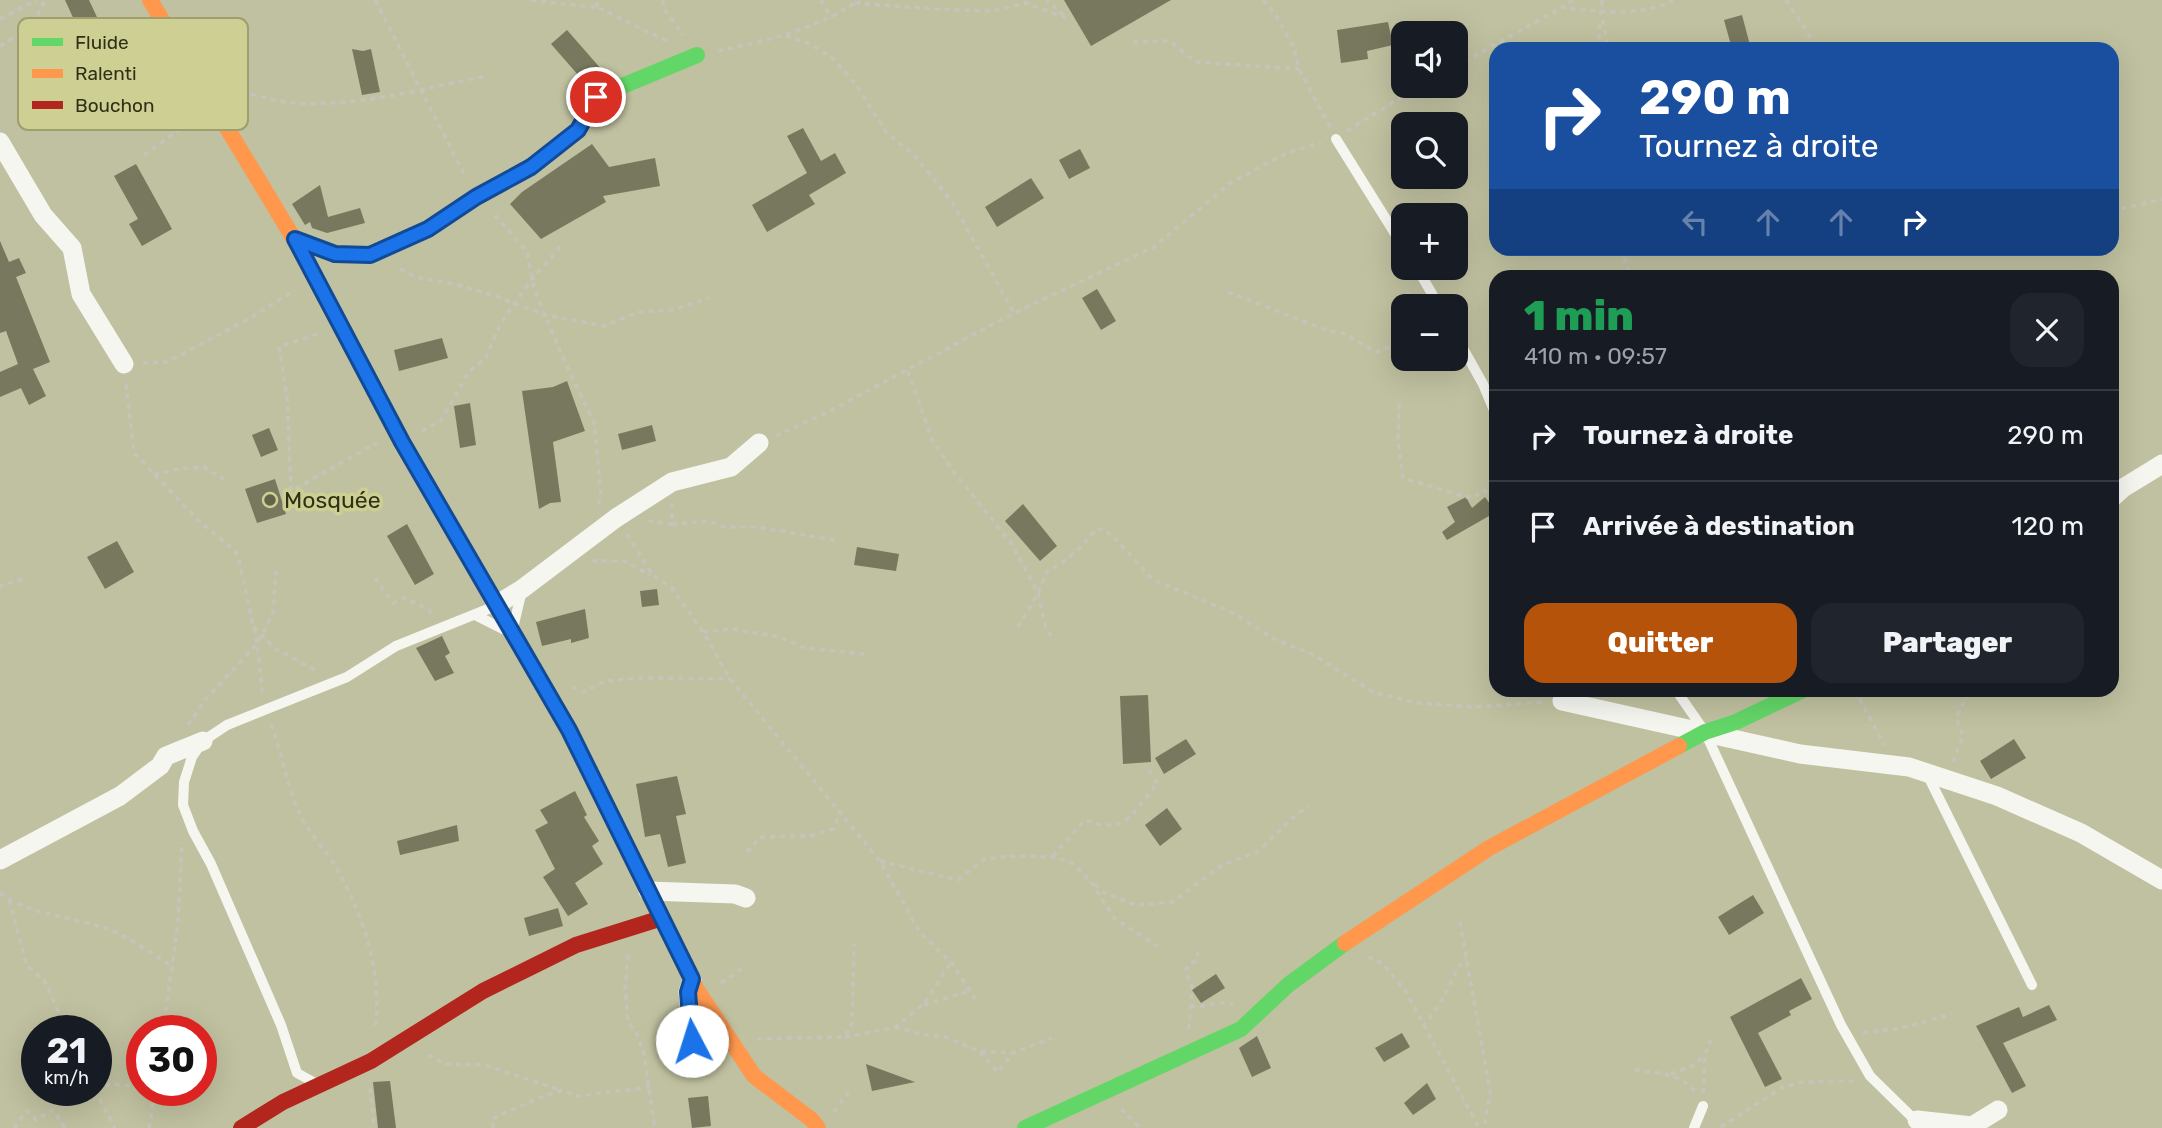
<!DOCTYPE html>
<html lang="fr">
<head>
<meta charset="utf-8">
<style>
  body { margin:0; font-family:Rubik,sans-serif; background:#20242c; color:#f1f3f6; height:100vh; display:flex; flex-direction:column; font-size:26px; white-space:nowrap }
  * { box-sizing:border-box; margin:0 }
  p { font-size:23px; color:#9ea1a6 }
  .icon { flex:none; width:38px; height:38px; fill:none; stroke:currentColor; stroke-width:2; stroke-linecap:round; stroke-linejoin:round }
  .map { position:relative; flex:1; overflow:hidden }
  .sheet { position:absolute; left:1489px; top:270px; width:630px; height:427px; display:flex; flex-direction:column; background:#171b24; border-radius:21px; box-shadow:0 7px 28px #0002 }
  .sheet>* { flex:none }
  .hud { position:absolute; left:1489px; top:42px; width:630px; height:214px; border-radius:21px; box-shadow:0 7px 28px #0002; background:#1a4fa0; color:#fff; overflow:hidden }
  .fabs { position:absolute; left:1391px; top:21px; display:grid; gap:14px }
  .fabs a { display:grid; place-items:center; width:77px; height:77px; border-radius:14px; background:#171b24; box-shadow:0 7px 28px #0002; font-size:35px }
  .speed { position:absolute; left:21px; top:1015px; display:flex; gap:14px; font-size:35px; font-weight:700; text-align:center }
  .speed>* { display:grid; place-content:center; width:91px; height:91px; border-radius:50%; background:#171b24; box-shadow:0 7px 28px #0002; line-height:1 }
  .speed small { font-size:18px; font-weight:400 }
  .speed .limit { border:10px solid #d22; background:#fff; color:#111 }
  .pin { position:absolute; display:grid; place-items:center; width:60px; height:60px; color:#fff; margin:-30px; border:4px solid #fff; border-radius:50%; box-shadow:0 2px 7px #0007 }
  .me { position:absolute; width:77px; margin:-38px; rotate:355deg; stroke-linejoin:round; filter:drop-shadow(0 0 5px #0008) }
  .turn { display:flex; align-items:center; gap:24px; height:147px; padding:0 35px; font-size:32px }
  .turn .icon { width:91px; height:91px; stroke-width:2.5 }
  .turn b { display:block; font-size:49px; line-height:60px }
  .lanes { display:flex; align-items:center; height:66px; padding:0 35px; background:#0003; justify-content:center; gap:35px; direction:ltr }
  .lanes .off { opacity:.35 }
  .round { display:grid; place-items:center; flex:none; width:74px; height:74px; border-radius:21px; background:#20242c }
  .headline { display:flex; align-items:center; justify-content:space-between; height:119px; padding:0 35px }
  h1 { font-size:42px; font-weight:800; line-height:52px; color:#1e9e55 }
  .primary-button { display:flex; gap:14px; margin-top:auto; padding:14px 35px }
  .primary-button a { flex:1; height:80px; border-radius:21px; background:#b45309; color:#fff; font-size:28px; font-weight:800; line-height:80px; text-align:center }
  .primary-button a+a { background:#20242c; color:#f1f3f6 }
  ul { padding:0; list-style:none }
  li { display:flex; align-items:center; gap:21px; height:91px; padding:0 35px; border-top:2px solid #363941 }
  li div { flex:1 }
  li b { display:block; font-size:26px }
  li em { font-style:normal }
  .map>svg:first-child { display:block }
  .building { fill:#77785d }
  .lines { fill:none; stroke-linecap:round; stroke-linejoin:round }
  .path { stroke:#c4c4bb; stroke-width:3.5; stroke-dasharray:5 5; stroke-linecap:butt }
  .lane { stroke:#f6f6f1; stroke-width:10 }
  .street { stroke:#f6f6f1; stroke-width:19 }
  .fast { stroke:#63d668; stroke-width:16 }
  .slow { stroke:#ff974d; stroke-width:16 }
  .jam { stroke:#b3261e; stroke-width:16 }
  .route-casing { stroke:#114b97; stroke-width:18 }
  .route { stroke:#1a73e8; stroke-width:12 }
  .poi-dot { fill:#626348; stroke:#cdcf93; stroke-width:2.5 }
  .labels { text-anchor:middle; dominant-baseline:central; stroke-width:7; stroke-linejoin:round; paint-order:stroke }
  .poi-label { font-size:23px; fill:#303018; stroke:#cdcf93; text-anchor:start }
  .key { fill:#cdcf93; stroke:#9e9f6e; stroke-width:2 }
  .key-label { font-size:19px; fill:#303018 }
</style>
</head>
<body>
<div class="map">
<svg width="2162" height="1128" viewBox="0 0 2162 1128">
  <rect width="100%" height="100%" fill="#c0c1a0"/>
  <g class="building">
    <polygon points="65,0 89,0 103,30 81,35"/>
    <polygon points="1064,0 1171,0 1091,46"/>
    <polygon points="1742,15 1751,49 1732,49 1724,20"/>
    <polygon points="1388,22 1393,45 1367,51 1368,59 1341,63 1337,30"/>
    <polygon points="567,30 602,70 586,84 551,44"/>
    <polygon points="352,49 363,51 371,49 380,92 362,95"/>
    <polygon points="803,128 821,161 835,153 846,173 809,195 815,204 767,232 752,205 807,173 787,136"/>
    <polygon points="592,144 609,167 655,158 660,186 603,196 606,202 541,239 510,204 522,192"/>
    <polygon points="1080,149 1090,168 1069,179 1059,160"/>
    <polygon points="136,164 172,229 142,246 129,224 138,219 114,176"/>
    <polygon points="1031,178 1044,198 997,227 985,207"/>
    <polygon points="320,185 328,217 360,208 365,223 327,233 312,228 310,222 305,225 292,204"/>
    <polygon points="0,241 9,262 19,258 26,273 16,277 50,362 33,369 46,396 29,405 21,388 0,397 0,372 18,364 6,331 0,333"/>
    <polygon points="1097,289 1116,321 1101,330 1082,298"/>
    <polygon points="442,338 448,358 399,371 394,350"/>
    <polygon points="567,381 585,431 553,442 561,502 550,503 539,509 522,391 553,387"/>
    <polygon points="470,403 476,445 460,448 454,406"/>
    <polygon points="652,425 656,441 622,450 618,434"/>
    <polygon points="269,428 278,450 261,457 252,435"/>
    <polygon points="275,479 286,514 257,523 245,489"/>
    <polygon points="1466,497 1472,508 1485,497 1496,512 1447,540 1442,532 1455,522 1447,507"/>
    <polygon points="1023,504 1057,546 1040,561 1005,521"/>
    <polygon points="407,524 434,574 415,585 387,536"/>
    <polygon points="117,541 134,572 105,589 87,557"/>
    <polygon points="857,547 899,554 896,571 854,565"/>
    <polygon points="657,589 659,605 642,607 640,591"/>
    <polygon points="585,609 589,638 571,643 571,639 542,646 536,622"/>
    <polygon points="442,636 450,653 445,656 454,673 435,681 416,648"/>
    <polygon points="1148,695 1151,762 1123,764 1120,696"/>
    <polygon points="1186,739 1196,754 1164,774 1155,758"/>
    <polygon points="2014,739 2026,758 1991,779 1980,761"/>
    <polygon points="677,776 686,814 676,816 686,863 668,867 660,834 645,837 636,784"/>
    <polygon points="575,791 587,815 584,817 599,841 592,846 603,864 575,883 588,904 568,916 543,877 555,869 535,830 548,823 540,810"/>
    <polygon points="1167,808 1182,829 1160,846 1145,825"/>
    <polygon points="457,825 459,841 400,855 397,841"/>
    <polygon points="1753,895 1764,913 1729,935 1718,917"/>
    <polygon points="558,908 563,926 529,936 524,918"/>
    <polygon points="1216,974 1225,988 1201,1003 1192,990"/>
    <polygon points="1801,978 1812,999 1789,1011 1791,1015 1758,1033 1782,1079 1765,1087 1730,1017"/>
    <polygon points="2049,1005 2057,1020 2003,1043 2026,1086 2012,1093 1976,1026 2019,1007 2023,1017"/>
    <polygon points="1402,1033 1410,1047 1384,1062 1375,1048"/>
    <polygon points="1257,1036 1271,1068 1252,1077 1239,1048"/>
    <polygon points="866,1064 915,1082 872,1091"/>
    <polygon points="390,1081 396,1128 378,1128 373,1082"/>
    <polygon points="1427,1083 1436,1099 1413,1115 1404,1103"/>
    <polygon points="708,1096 711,1126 692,1128 688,1098"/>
  </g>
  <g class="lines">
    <g class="path">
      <polyline points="375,0 465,176"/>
      <polyline points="531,0 599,8 595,0"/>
      <polyline points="663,0 663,7 683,35"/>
      <polyline points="821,0 832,18"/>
      <polyline points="1263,0 1277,17 1294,48 1299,69 1330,127"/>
      <path d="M 1573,0 L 1563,7 C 1593,12 1646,17 1673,0"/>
      <polyline points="1602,0 1601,13 1609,49"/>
      <polyline points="1786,0 1803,25 1817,49"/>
      <polyline points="855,3 934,9 993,11 1025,3 1067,18 1047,0"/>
      <polyline points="599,8 669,42"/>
      <polyline points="0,19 37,0"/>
      <polyline points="786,36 810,44 832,58 855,83 886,132 914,155 952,202 1014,313"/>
      <polyline points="1133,42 1170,41 1195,62 1299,69"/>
      <polyline points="0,46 32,26 45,0"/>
      <polyline points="1598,49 1600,20"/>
      <path d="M 718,51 C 773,39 811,31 860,0"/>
      <polyline points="1456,66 1563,7"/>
      <path d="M 232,89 C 254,94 278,103 300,103 C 363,106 426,88 486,76"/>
      <polyline points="1347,131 1419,86"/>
      <polyline points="144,155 193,120"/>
      <polyline points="2112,211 2162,199"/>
      <polyline points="495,215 527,252 534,289 564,360 594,423 601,493 598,507"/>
      <polyline points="1622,248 1629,276"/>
      <polyline points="400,269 416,277 458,285 498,297 545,315 604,326 639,312 673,310 709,298"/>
      <polyline points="1228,292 1329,331 1343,333 1376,352 1396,345 1404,338"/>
      <polyline points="1404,306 1410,286"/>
      <polyline points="1404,307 1402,313 1404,324"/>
      <polyline points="317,334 279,347 287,397 291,491 377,443"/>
      <polyline points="143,363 167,362 250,318 295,290"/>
      <polyline points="908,371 932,439 952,470 1011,543 1038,593 1046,628 1054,641"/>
      <polyline points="126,384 134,453 199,521 235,551 239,560 257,644 263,697"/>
      <polyline points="1399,404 1398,442 1403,478 1466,497 1475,497 1483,490 1496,498"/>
      <polyline points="422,431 441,421 469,371 485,359 501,323 532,279 561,246"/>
      <polyline points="776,436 830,411 1014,313 1154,247 1230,183 1287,153 1321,143"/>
      <polyline points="154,475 177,469 204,467 230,483"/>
      <polyline points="648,521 672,524 672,503"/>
      <polyline points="672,524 709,521 723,527 756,527 835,540"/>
      <polyline points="627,534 653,575 671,587 703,632 730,679 880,861 920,933 951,962 976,1000"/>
      <polyline points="592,561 624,561 651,575"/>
      <polyline points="375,578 393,603 404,598 428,609 434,616"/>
      <polyline points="0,588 3,584 26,579"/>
      <polyline points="254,627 274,648 319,672"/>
      <path d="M 1018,627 L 1038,593 L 1047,571 C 1067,562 1084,545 1097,528 L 1111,534 L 1152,579 L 1233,613 L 1276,640 L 1312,654 L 1373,692 L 1417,703 L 1473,707 L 1543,702"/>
      <polyline points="703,632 731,629 776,636 805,648 864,654"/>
      <polyline points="572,687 584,692 605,681 642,678 730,679"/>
      <polyline points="1855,690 1884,745"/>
      <path d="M 271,724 C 283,754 286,787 301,816 C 312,837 329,854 340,874 C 366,922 382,975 375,1029"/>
      <polyline points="188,725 205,700 257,644 273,613 276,571"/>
      <polyline points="1953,762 1963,735 1956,718 1970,690"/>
      <polyline points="747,852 760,837 810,836 833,829 840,813"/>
      <path d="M 1053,856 L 1085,820 C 1126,836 1133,812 1158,783 L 1148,769"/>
      <polyline points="880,861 958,880 983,860 1007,856 1052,857 1069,861 1090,880 1114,918 1157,946"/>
      <polyline points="1095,884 1105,893 1135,905 1172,902 1221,866 1257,852 1298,813 1309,807"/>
      <path d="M 0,893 C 30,916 74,916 110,930 C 131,938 152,954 172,966"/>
      <polyline points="9,900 27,966 44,980 67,1031"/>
      <polyline points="1460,922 1490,1091 1484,1128"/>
      <polyline points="628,955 625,989 628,1022 637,1034 644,1055 655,1128"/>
      <polyline points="1368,957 1382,963 1405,990 1479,1128"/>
      <polyline points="721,983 744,967"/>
      <polyline points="924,1005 969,991"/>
      <path d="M 1190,1006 C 1206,1009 1214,999 1233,1005"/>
      <polyline points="895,1027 920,1034 945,1037 979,1051 1013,1053 1052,1038"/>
      <polyline points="1423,1027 1440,1004 1459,966 1466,958"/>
      <polyline points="1189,1029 1192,986 1185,970 1198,958 1197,946"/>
      <polyline points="163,1031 178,923 182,842"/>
      <polyline points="1863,1033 1902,1028 1952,1014"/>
      <polyline points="845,1037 895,1027 924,1004 951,962"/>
      <polyline points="757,1039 845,1037 852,1023 854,944"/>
      <polyline points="980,1052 998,1072 1013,1053"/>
      <polyline points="428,1055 446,1064 484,1065 561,1090"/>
      <path d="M 1635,1070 C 1658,1073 1682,1073 1696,1093"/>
      <polyline points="1671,1074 1694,1065 1705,1055"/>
      <polyline points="370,1088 374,1128"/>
      <polyline points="95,1090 115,1128"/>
      <polyline points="96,1090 111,1084 142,1087"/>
      <polyline points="1703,1093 1705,1055 1713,1034"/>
      <polyline points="83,1095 95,1090"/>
      <polyline points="1121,1109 1140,1128"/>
      <polyline points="834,1112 847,1094 853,1091"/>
      <polyline points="1721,1127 1783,1087 1803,1082 1856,1081"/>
      <polyline points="14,1128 27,1111 36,1120 53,1110 65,1128"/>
      <polyline points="149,1128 155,1090"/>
      <polyline points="493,1128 492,1119 536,1099 562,1090 578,1096 650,1087"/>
    </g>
    <g class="lane">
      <polyline points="1336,139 1404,248"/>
      <polyline points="1417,268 1439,306"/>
      <polyline points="1456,336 1483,384 1496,415"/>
      <polyline points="475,615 503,629"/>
      <polyline points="514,624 522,590"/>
      <polyline points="1676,690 1705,732 1841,1025 1870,1076 1918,1123"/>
      <polyline points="1928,776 2032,985"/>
      <polyline points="315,1083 297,1073 281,1025 211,864 193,831 183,805 184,782 192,757 203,741 227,725 347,677 396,646 493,607"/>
      <polyline points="1694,1128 1703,1106"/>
    </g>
    <g class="street">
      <polyline points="0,142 43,215 72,248 81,294 124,364"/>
      <polyline points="2112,498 2123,488 2162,464"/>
      <polyline points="496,605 522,589 616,518 672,482 731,467 759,443"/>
      <polyline points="1562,701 1800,754 1909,767 1997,796 2081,833 2162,880"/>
      <polyline points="0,860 120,796 160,766 166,756 203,741"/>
      <polyline points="648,891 735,894 746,898"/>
      <polyline points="692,980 688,992 693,1045"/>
      <polyline points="1917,1120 1972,1126 1998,1110"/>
    </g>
    <g class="fast">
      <polyline points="569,137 578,130 596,97 697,55"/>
      <polyline points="351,346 402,442 569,730 626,847"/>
      <polyline points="1679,746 1705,732 1736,722 1803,690"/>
      <polyline points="1025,1128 1241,1029 1288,985 1345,943"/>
    </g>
    <g class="slow">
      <polyline points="150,0 294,239 351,346"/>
      <polyline points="294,239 336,254 370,255 428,229 476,197 531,167 569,137"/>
      <polyline points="626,847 697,990 754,1076 812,1120 818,1128"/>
      <polyline points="1345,943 1489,848 1679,746"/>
    </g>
    <polyline class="jam" points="241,1128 283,1102 371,1061 483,991 576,945 662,918"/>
  </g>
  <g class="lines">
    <defs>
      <polyline id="route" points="596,97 578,130 531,167 476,197 428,229 370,255 335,254 295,239 402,442 569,730 692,979 688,992 692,1041"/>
    </defs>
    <use href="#route" class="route-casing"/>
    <use href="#route" class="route"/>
  </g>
  <circle class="poi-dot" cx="270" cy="500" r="7"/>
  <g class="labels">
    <g class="poi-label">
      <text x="284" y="500">Mosquée</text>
    </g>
  </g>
  <rect x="18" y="18" width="230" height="112" rx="10" class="key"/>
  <rect x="32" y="38" width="31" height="8" fill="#63d668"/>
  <rect x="32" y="69" width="31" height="9" fill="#ff974d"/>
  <rect x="32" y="101" width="31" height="8" fill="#b3261e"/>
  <g class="key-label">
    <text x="75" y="49">Fluide</text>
    <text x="75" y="80">Ralenti</text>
    <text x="75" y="112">Bouchon</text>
  </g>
</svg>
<div class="fabs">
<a><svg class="icon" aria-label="sound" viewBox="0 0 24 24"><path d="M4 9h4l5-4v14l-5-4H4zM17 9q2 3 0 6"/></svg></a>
<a><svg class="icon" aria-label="search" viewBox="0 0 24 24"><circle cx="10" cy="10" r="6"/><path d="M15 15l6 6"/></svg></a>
<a>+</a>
<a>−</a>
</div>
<div class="speed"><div>21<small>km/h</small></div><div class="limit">30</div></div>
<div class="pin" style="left:596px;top:97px;background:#d93025"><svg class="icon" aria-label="arrive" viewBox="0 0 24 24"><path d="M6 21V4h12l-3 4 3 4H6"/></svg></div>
<svg class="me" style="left:692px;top:1041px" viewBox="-20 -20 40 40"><circle r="19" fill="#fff"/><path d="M0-13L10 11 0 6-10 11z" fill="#1a73e8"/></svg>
<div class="hud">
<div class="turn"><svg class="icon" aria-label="right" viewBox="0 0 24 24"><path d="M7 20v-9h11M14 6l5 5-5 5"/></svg><div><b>290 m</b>Tournez à droite</div></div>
<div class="lanes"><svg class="icon off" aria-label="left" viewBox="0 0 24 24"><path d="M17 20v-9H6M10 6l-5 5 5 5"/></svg><svg class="icon off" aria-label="ahead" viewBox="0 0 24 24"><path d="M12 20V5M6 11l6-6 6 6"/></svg><svg class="icon off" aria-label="ahead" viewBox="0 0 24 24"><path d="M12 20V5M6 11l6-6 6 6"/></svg><svg class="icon" aria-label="right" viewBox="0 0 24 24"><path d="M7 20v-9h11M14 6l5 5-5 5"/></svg></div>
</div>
<section class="sheet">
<div class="headline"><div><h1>1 min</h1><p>410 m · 09:57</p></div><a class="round"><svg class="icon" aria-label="close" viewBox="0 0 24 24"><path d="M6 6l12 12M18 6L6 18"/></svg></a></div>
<ul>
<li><svg class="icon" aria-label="right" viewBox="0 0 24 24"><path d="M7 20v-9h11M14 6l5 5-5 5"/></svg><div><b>Tournez à droite</b></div><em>290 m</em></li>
<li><svg class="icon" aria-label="arrive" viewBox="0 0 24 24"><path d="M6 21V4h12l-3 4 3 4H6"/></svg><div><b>Arrivée à destination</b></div><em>120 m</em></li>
</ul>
<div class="primary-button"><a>Quitter</a><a>Partager</a></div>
</section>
</div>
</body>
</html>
